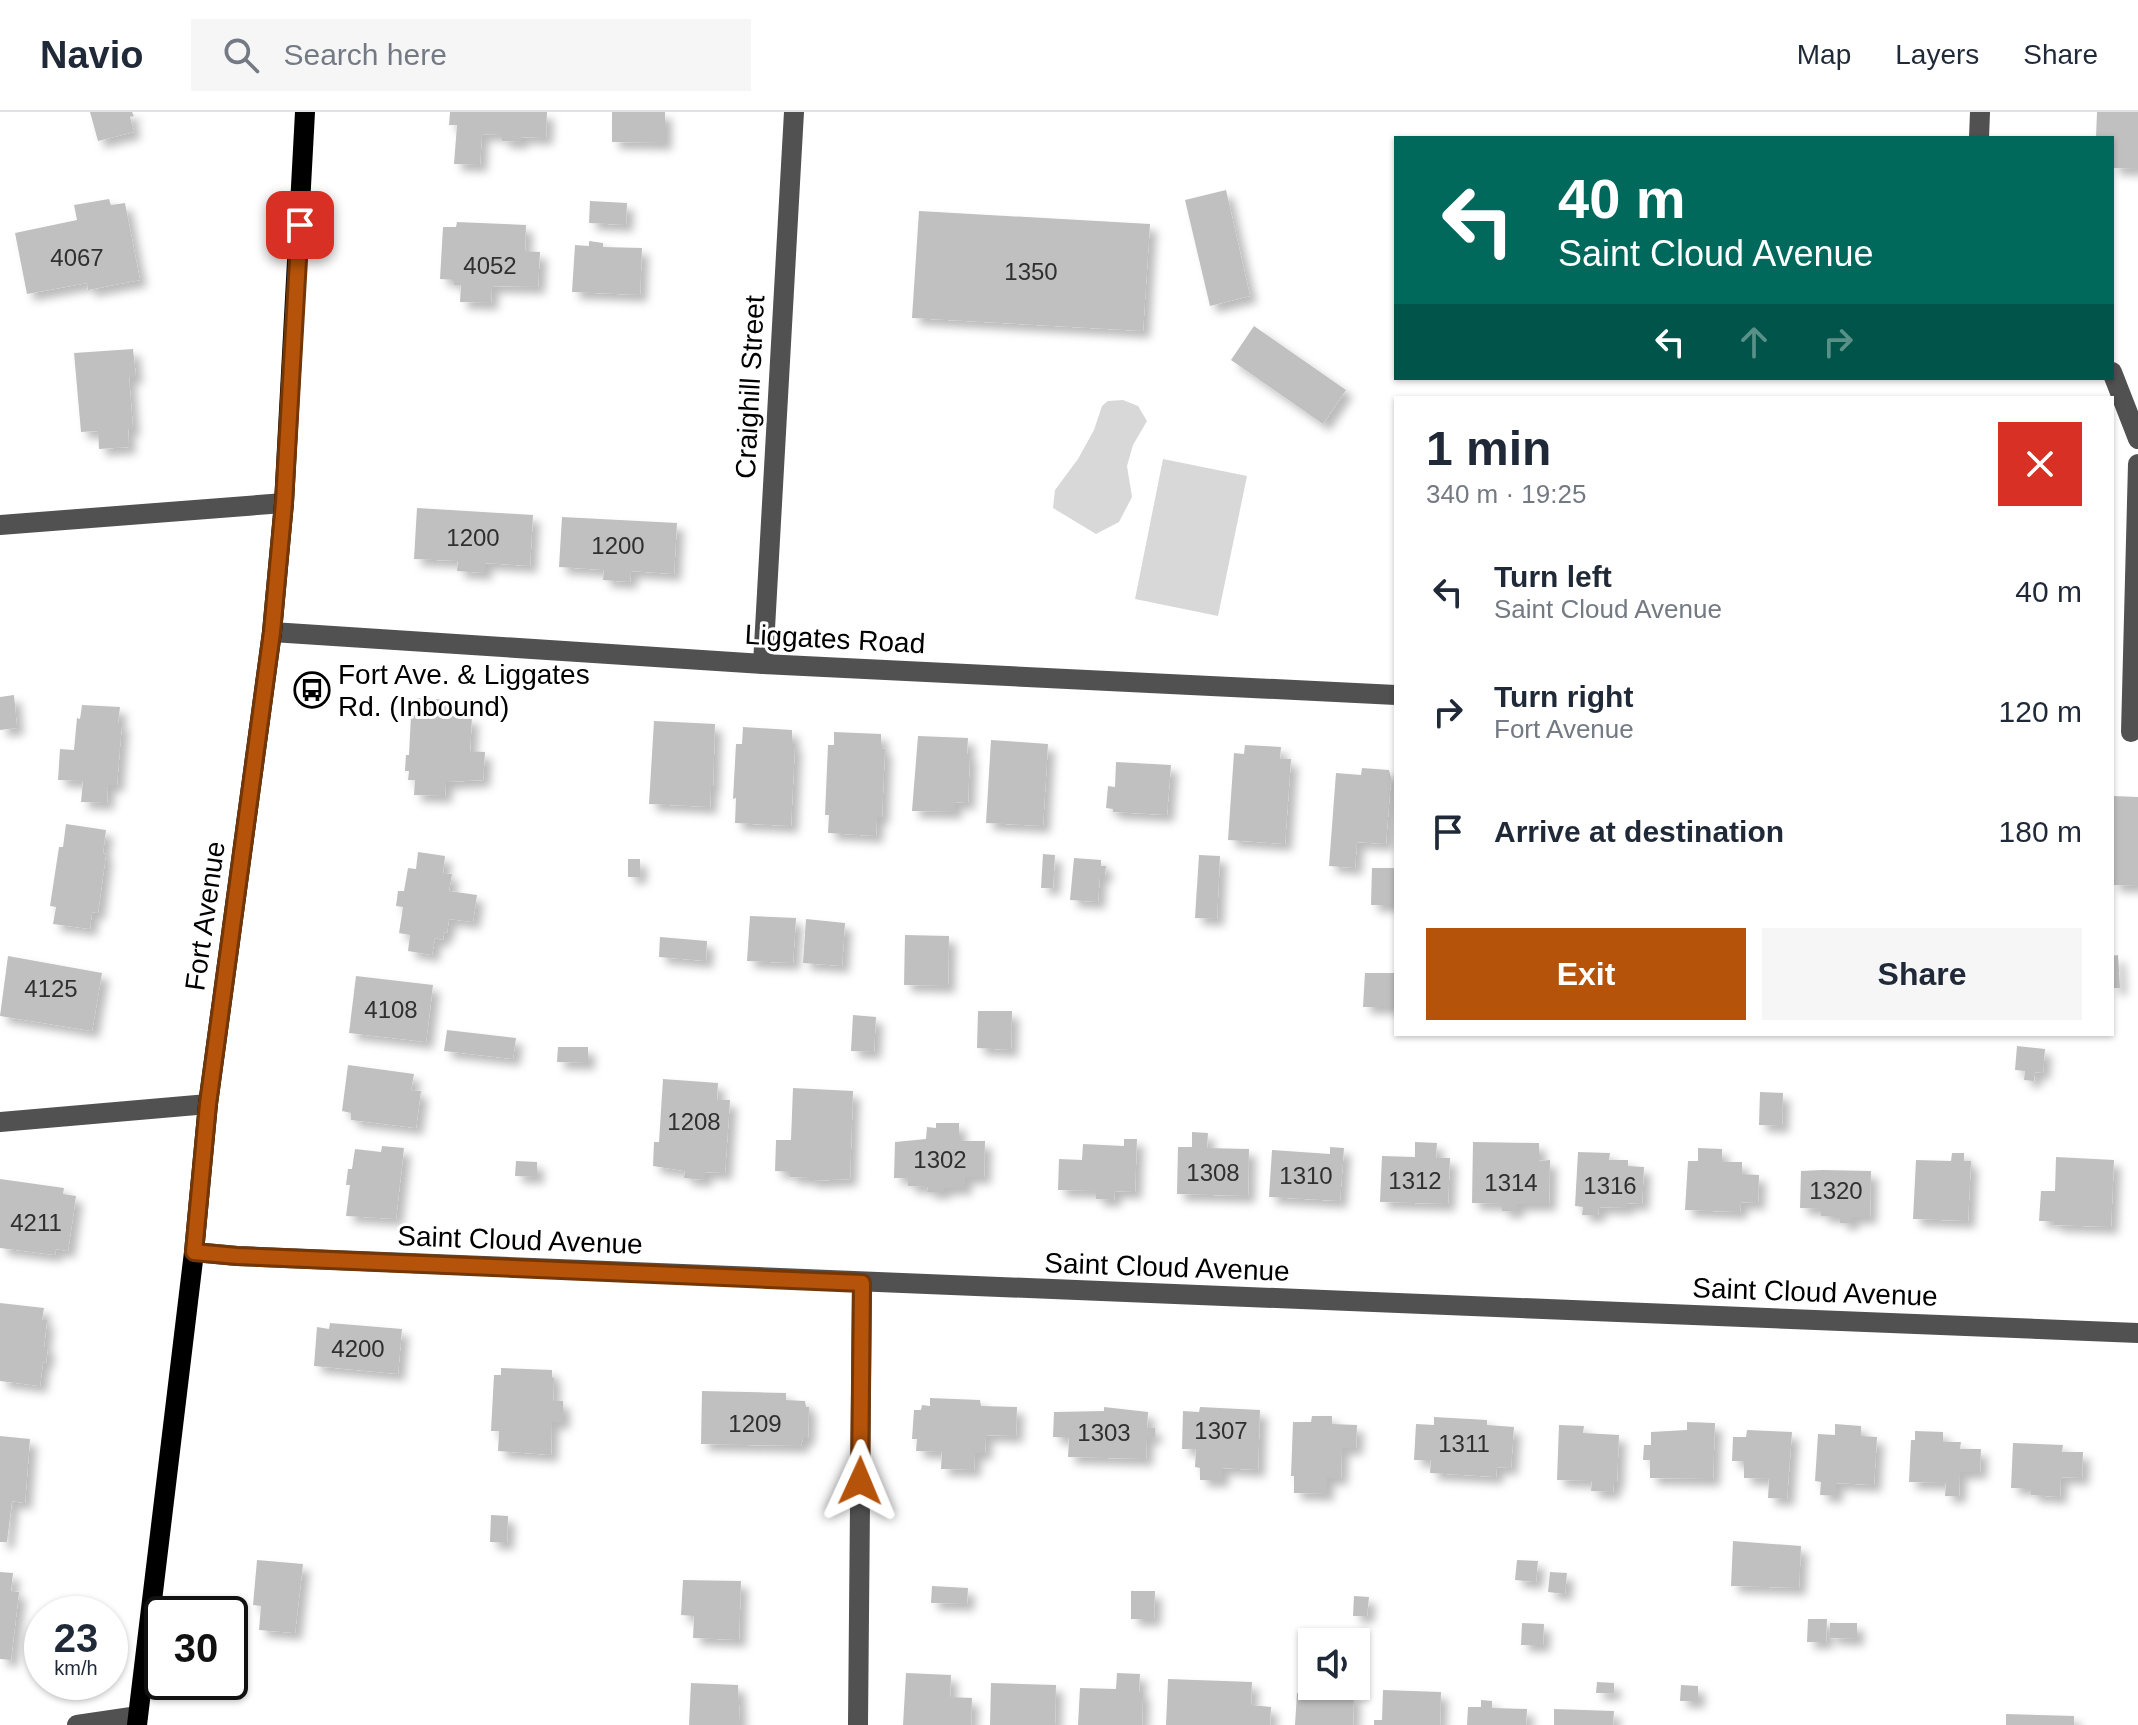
<!DOCTYPE html>
<html lang="en">
<head>
<meta charset="utf-8">
<style>
  body { margin:0; font-family:Helvetica,sans-serif; background:#f6f6f7; color:#1f2937; height:100vh; display:flex; flex-direction:column; font-size:30px; white-space:nowrap }
  * { box-sizing:border-box; margin:0 }
  p { font-size:26px; color:#747a83 }
  .icon { flex:none; width:44px; height:44px; fill:none; stroke:currentColor; stroke-width:2; stroke-linecap:round; stroke-linejoin:round }
  .map { position:relative; flex:1; overflow:hidden }
  .panel { position:absolute; left:1394px; top:284px; width:720px; height:640px; display:flex; flex-direction:column; background:#fff; border-radius:0px; box-shadow:0 2px 6px #0004 }
  .panel>* { flex:none }
  .top-card { position:absolute; left:1394px; top:24px; width:720px; height:244px; border-radius:0px; box-shadow:0 2px 6px #0004; background:#00695c; color:#fff; overflow:hidden }
  .fabs { position:absolute; left:1298px; top:1516px; display:grid; gap:16px }
  .fabs a { display:grid; place-items:center; width:72px; height:72px; border-radius:0px; background:#fff; box-shadow:0 2px 6px #0004; font-size:40px }
  .speed { position:absolute; left:24px; top:1484px; display:flex; gap:16px; font-size:40px; font-weight:700; text-align:center }
  .speed>* { display:grid; place-content:center; width:104px; height:104px; border-radius:50%; background:#fff; box-shadow:0 2px 6px #0004; line-height:1 }
  .speed small { font-size:20px; font-weight:400 }
  .speed .limit { border:4px solid #111; border-radius:12px; background:#fff; color:#111 }
  .pin { position:absolute; display:grid; place-items:center; width:68px; height:68px; color:#fff; margin:-34px; border-radius:16px; box-shadow:0 4px 12px #0006 }
  .me { position:absolute; width:88px; margin:-44px; rotate:1deg; stroke-linejoin:round; filter:drop-shadow(0 0 6px #0008) }
  .turn { display:flex; align-items:center; gap:28px; height:168px; padding:0 32px; font-size:36px }
  .turn .icon { width:104px; height:104px; stroke-width:2.5 }
  .turn b { display:block; font-size:56px; line-height:68px }
  .lanes { display:flex; align-items:center; height:76px; padding:0 32px; background:#0003; justify-content:center; gap:40px; direction:ltr }
  .lanes .off { opacity:.35 }
  .round { display:grid; place-items:center; flex:none; width:84px; height:84px; border-radius:0px; background:#f6f6f7 }
  .head { display:flex; align-items:center; justify-content:space-between; height:136px; padding:0 32px }
  h1 { font-size:48px; font-weight:700; line-height:60px }
  .action { display:flex; gap:16px; margin-top:auto; padding:16px 32px }
  .action a { flex:1; height:92px; border-radius:0px; background:#b45309; color:#fff; font-size:32px; font-weight:700; line-height:92px; text-align:center }
  .action a+a { background:#f6f6f7; color:#1f2937 }
  ul { padding:0; list-style:none }
  li { display:flex; align-items:center; gap:24px; height:120px; padding:0 32px }
  li div { flex:1 }
  li b { display:block; font-size:30px }
  li em { font-style:normal }
  header { display:flex; align-items:center; gap:48px; box-sizing:border-box; height:112px; padding:0 40px; background:#fff; border-bottom:2px solid #e0e1e3 }
  header strong { font-size:38px }
  nav { display:flex; gap:44px; margin-inline-start:auto; font-size:28px }
  .search { width:560px; height:72px; background:#f6f6f7; display:flex; align-items:center; gap:20px; box-sizing:border-box; padding:0 28px; border-radius:0px; color:#747a83; font-size:30px }
  .map>svg:first-child { display:block }
  .green { fill:#d8d8d8 }
  .building { fill:#c0c0c0; filter:url(#shadow) }
  .lines { fill:none; stroke-linecap:round; stroke-linejoin:round }
  .minor { stroke:#515151; stroke-width:20 }
  .major { stroke:#000; stroke-width:20 }
  .route-casing { stroke:#753606; stroke-width:20 }
  .route { stroke:#b45309; stroke-width:14 }
  .labels { text-anchor:middle; dominant-baseline:central; stroke-width:6; stroke-linejoin:round; paint-order:stroke }
  .number-label { font-size:24px; fill:#303030 }
  .street-label { font-size:28px; fill:#000; stroke:#fff }
  .poi-label { font-size:28px; fill:#000; stroke:#fff; text-anchor:start }
</style>
</head>
<body>
<header>
<strong>Navio</strong>
<div class="search"><svg class="icon" aria-label="search" viewBox="0 0 24 24"><circle cx="10" cy="10" r="6"/><path d="M15 15l6 6"/></svg>Search here</div>
<nav><a>Map</a><a>Layers</a><a>Share</a></nav>
</header>
<div class="map">
<svg width="2138" height="1613" viewBox="0 0 2138 1613">
  <defs>
    <filter id="shadow"><feDropShadow dx="7" dy="7" stdDeviation="4" flood-color="#0004"/></filter>
  </defs>
  <rect width="100%" height="100%" fill="#fff"/>
  <g class="green">
    <polygon points="1123,288 1138,294 1147,309 1133,333 1127,354 1132,385 1119,410 1096,422 1053,396 1055,378 1078,347 1094,318 1102,294 1108,289"/>
    <polygon points="1163,347 1247,364 1218,504 1135,487"/>
  </g>
  <g class="building">
    <polygon points="90,0 132,0 134,4 130,5 134,20 98,29"/>
    <polygon points="450,0 547,0 546,26 521,25 521,30 502,29 502,23 482,22 480,53 454,52 457,13 449,13"/>
    <polygon points="612,0 665,0 665,31 612,30"/>
    <polygon points="2097,0 2138,0 2138,57 2112,56 2112,26 2096,26"/>
    <polygon points="1226,78 1250,184 1210,194 1185,88"/>
    <polygon points="109,87 111,93 125,91 140,168 88,178 87,171 27,182 15,121 77,108 74,93"/>
    <polygon points="590,89 627,91 626,113 589,111"/>
    <polygon points="919,99 1150,112 1143,219 912,206"/>
    <polygon points="457,110 526,113 525,139 540,140 538,175 492,174 491,191 460,190 461,173 454,173 454,168 440,167 443,115 456,115"/>
    <polygon points="589,129 603,131 603,135 642,136 640,183 572,180 575,133 589,134"/>
    <polygon points="1254,214 1346,278 1323,312 1231,248"/>
    <polygon points="133,237 136,265 129,265 133,317 128,317 129,335 99,337 98,319 81,320 74,241"/>
    <polygon points="417,396 533,403 530,454 485,451 485,461 457,459 458,449 414,447"/>
    <polygon points="562,405 677,411 674,462 631,459 630,470 603,468 604,458 559,455"/>
    <polygon points="14,583 17,616 0,618 0,585"/>
    <polygon points="417,586 449,588 448,604 472,605 470,639 485,640 483,668 446,670 445,684 414,683 415,668 408,668 409,659 405,659 406,643 409,643 411,603 416,603"/>
    <polygon points="82,593 120,595 118,611 122,611 117,673 108,673 107,691 81,690 83,669 58,668 60,637 74,638 77,606 80,607"/>
    <polygon points="654,609 715,612 713,675 711,675 710,695 649,692"/>
    <polygon points="743,615 792,618 792,632 795,632 791,714 735,711 736,686 733,687 736,632 742,632"/>
    <polygon points="834,620 881,622 881,636 885,637 882,705 877,705 876,724 828,721 829,703 825,703 828,633 834,633"/>
    <polygon points="918,624 968,626 967,642 970,642 968,691 955,690 955,700 912,699"/>
    <polygon points="991,628 1048,632 1043,714 986,711"/>
    <polygon points="1245,633 1281,635 1280,647 1291,647 1285,732 1228,728 1234,641 1244,642"/>
    <polygon points="1116,650 1171,653 1167,703 1113,700 1113,697 1106,696 1108,674 1115,675"/>
    <polygon points="1362,656 1389,658 1391,666 1386,732 1357,730 1355,756 1329,754 1336,661 1361,663"/>
    <polygon points="2112,684 2138,685 2138,774 2112,773"/>
    <polygon points="66,712 106,718 103,741 106,742 98,801 92,800 90,817 53,812 56,795 50,794 59,735 63,735"/>
    <polygon points="418,740 445,744 443,761 452,762 449,779 477,783 473,810 449,807 447,821 444,820 443,828 435,826 432,843 408,839 410,823 399,821 403,795 396,794 398,779 404,779 408,756 416,757"/>
    <polygon points="1043,742 1055,743 1053,776 1041,776"/>
    <polygon points="1199,743 1220,744 1217,807 1195,806"/>
    <polygon points="1074,746 1101,748 1101,754 1106,754 1105,763 1100,763 1098,790 1070,788"/>
    <rect x="628" y="747" width="12" height="18"/>
    <polygon points="1372,756 1396,756 1396,793 1371,793"/>
    <polygon points="750,804 796,806 793,851 747,849"/>
    <polygon points="806,807 845,811 842,854 803,851"/>
    <polygon points="905,823 949,824 948,874 904,873"/>
    <polygon points="660,825 707,829 706,849 659,845"/>
    <polygon points="2118,843 2120,876 2112,876 2112,844"/>
    <polygon points="8,844 102,861 92,919 0,904"/>
    <polygon points="1365,861 1395,861 1394,895 1363,895"/>
    <polygon points="356,864 433,873 426,930 349,921"/>
    <polygon points="978,899 1012,899 1011,938 977,936"/>
    <polygon points="853,903 876,905 874,940 851,939"/>
    <polygon points="447,918 516,926 513,947 444,939"/>
    <polygon points="2017,934 2045,937 2043,961 2035,960 2034,969 2024,968 2025,959 2015,958"/>
    <polygon points="558,935 588,935 588,951 557,950"/>
    <polygon points="348,953 414,962 411,978 421,979 416,1016 351,1008 351,1001 342,999"/>
    <polygon points="663,967 718,971 717,988 730,988 725,1061 705,1060 705,1068 684,1066 685,1059 653,1054 654,1030 659,1030"/>
    <polygon points="793,976 853,979 850,1067 810,1069 810,1066 790,1065 790,1060 775,1059 776,1028 791,1028"/>
    <polygon points="1760,980 1783,981 1782,1014 1759,1013"/>
    <polygon points="936,1011 959,1011 959,1029 985,1029 984,1065 965,1065 965,1076 944,1076 944,1080 927,1080 928,1075 908,1074 908,1066 894,1066 895,1030 926,1027 927,1015 936,1016"/>
    <polygon points="1192,1020 1208,1021 1207,1036 1249,1037 1248,1084 1177,1082 1178,1035 1192,1035"/>
    <polygon points="1124,1027 1137,1027 1135,1080 1115,1079 1114,1088 1096,1087 1096,1079 1058,1078 1059,1047 1082,1048 1083,1032 1124,1034"/>
    <polygon points="1415,1030 1437,1031 1436,1046 1450,1046 1448,1092 1380,1090 1382,1044 1415,1045"/>
    <polygon points="1473,1030 1539,1031 1539,1049 1550,1048 1549,1092 1517,1092 1517,1099 1502,1099 1502,1092 1472,1091"/>
    <polygon points="382,1034 404,1036 396,1107 346,1104 350,1073 346,1073 348,1057 352,1057 355,1037 381,1040"/>
    <polygon points="1330,1035 1344,1036 1340,1089 1269,1085 1272,1038 1330,1042"/>
    <polygon points="1698,1036 1722,1037 1722,1050 1742,1050 1742,1062 1759,1063 1758,1091 1741,1090 1740,1100 1685,1098 1688,1049 1698,1049"/>
    <polygon points="1578,1040 1610,1041 1609,1048 1628,1048 1628,1054 1644,1055 1642,1092 1627,1091 1627,1096 1599,1095 1598,1103 1582,1103 1583,1095 1575,1094"/>
    <polygon points="1952,1041 1964,1041 1964,1049 1971,1049 1968,1109 1913,1107 1916,1048 1951,1049"/>
    <polygon points="2056,1045 2114,1048 2111,1115 2054,1113 2054,1109 2039,1109 2041,1079 2055,1079"/>
    <polygon points="516,1049 537,1050 537,1065 515,1064"/>
    <polygon points="1822,1058 1871,1059 1870,1105 1852,1105 1852,1111 1840,1111 1840,1104 1821,1104 1821,1097 1800,1096 1801,1059"/>
    <polygon points="0,1067 64,1076 63,1082 76,1084 68,1139 56,1137 55,1143 0,1136"/>
    <polygon points="0,1191 44,1196 42,1208 47,1208 44,1235 48,1235 46,1251 43,1250 40,1274 0,1269"/>
    <polygon points="330,1211 402,1217 398,1262 314,1254 317,1215 329,1217"/>
    <polygon points="501,1256 552,1258 552,1265 554,1266 553,1289 563,1289 563,1310 552,1310 551,1343 498,1339 499,1319 491,1319 494,1263 501,1263"/>
    <polygon points="702,1279 786,1281 786,1288 805,1289 806,1295 809,1295 808,1326 803,1326 801,1334 701,1332"/>
    <polygon points="930,1286 980,1288 981,1294 1017,1295 1016,1324 986,1323 985,1341 975,1341 974,1358 941,1357 942,1340 916,1339 917,1327 912,1327 914,1298 921,1298 922,1293 930,1294"/>
    <polygon points="1104,1295 1148,1300 1147,1316 1155,1316 1155,1325 1147,1325 1146,1347 1068,1345 1069,1326 1053,1325 1054,1300 1104,1299"/>
    <polygon points="1200,1295 1260,1298 1258,1358 1222,1356 1222,1368 1200,1368 1200,1356 1195,1355 1196,1337 1182,1337 1183,1299 1199,1300"/>
    <polygon points="1312,1304 1332,1304 1332,1312 1357,1313 1356,1336 1342,1336 1341,1366 1327,1366 1327,1382 1294,1381 1294,1364 1291,1364 1293,1310 1311,1310"/>
    <polygon points="1434,1305 1487,1308 1487,1313 1514,1315 1511,1356 1497,1355 1496,1365 1430,1361 1431,1348 1414,1348 1416,1312 1434,1313"/>
    <polygon points="1687,1310 1715,1311 1713,1367 1650,1366 1650,1348 1643,1348 1644,1333 1651,1333 1651,1320 1687,1318"/>
    <polygon points="1835,1312 1861,1314 1861,1324 1877,1325 1874,1373 1836,1371 1836,1384 1820,1383 1821,1370 1815,1369 1818,1322 1835,1323"/>
    <polygon points="1559,1313 1584,1314 1583,1321 1619,1323 1617,1370 1614,1370 1613,1380 1591,1379 1592,1369 1557,1368"/>
    <polygon points="1747,1318 1792,1320 1787,1387 1768,1386 1769,1367 1744,1366 1744,1349 1732,1349 1733,1325 1746,1325"/>
    <polygon points="1915,1319 1943,1320 1943,1330 1961,1330 1960,1337 1981,1337 1980,1360 1960,1360 1959,1384 1945,1384 1946,1371 1909,1370 1911,1328 1915,1328"/>
    <polygon points="0,1324 30,1327 25,1391 12,1389 7,1430 0,1430"/>
    <polygon points="2013,1331 2063,1333 2062,1340 2083,1340 2082,1366 2061,1365 2060,1385 2031,1383 2031,1376 2011,1376"/>
    <polygon points="491,1403 508,1404 507,1431 490,1430"/>
    <polygon points="1733,1429 1801,1434 1799,1476 1731,1474"/>
    <polygon points="257,1448 303,1452 295,1521 259,1518 261,1494 253,1493"/>
    <polygon points="1517,1448 1538,1449 1536,1470 1515,1468"/>
    <polygon points="0,1460 13,1461 11,1479 19,1480 11,1548 0,1547"/>
    <polygon points="1550,1460 1567,1461 1565,1482 1548,1480"/>
    <polygon points="683,1468 741,1469 739,1528 693,1526 694,1504 681,1503"/>
    <polygon points="932,1474 968,1476 967,1492 931,1491"/>
    <polygon points="1131,1479 1155,1479 1154,1507 1131,1507"/>
    <polygon points="1354,1484 1369,1485 1367,1504 1353,1504"/>
    <polygon points="1808,1507 1827,1507 1826,1530 1807,1530"/>
    <polygon points="1522,1511 1544,1512 1543,1533 1521,1533"/>
    <polygon points="1830,1511 1857,1511 1857,1527 1830,1526"/>
    <polygon points="906,1561 951,1563 950,1585 972,1586 971,1613 903,1613"/>
    <polygon points="1117,1561 1140,1562 1139,1580 1143,1580 1142,1613 1078,1613 1080,1576 1116,1577"/>
    <polygon points="1304,1565 1312,1566 1312,1574 1326,1574 1326,1580 1354,1582 1353,1613 1295,1613 1297,1581 1303,1581"/>
    <polygon points="1168,1567 1252,1570 1251,1593 1271,1595 1270,1613 1166,1613"/>
    <polygon points="1597,1570 1614,1571 1614,1581 1596,1581"/>
    <polygon points="691,1571 738,1573 740,1613 689,1613"/>
    <polygon points="991,1571 1056,1573 1055,1613 990,1613"/>
    <polygon points="1681,1573 1698,1574 1698,1589 1680,1589"/>
    <polygon points="1383,1578 1441,1580 1440,1613 1374,1613 1374,1608 1382,1608"/>
    <polygon points="1481,1588 1492,1589 1492,1596 1527,1597 1526,1613 1467,1613 1468,1595 1481,1595"/>
    <polygon points="1554,1597 1614,1599 1613,1613 1554,1613"/>
    <polygon points="2006,1602 2074,1604 2074,1613 2006,1613"/>
  </g>
  <g class="lines">
    <g class="minor">
      <polyline points="1979,26 1980,0"/>
      <polyline points="2112,260 2138,327"/>
      <polyline points="0,413 284,391"/>
      <polyline points="272,520 763,552 1396,583"/>
      <polyline points="763,552 794,0"/>
      <polyline points="2131,620 2138,352"/>
      <polyline points="0,1010 208,992"/>
      <polyline points="194,1140 237,1144 2138,1221"/>
      <polyline points="77,1613 138,1604"/>
      <polyline points="858,1613 862,1171"/>
    </g>
    <polyline class="major" points="137,1613 194,1140 208,992 272,520 284,391 305,0"/>
  </g>
  <g class="lines">
    <defs>
      <polyline id="route" points="300,113 284,391 272,520 208,992 194,1140 237,1144 862,1171 860,1369"/>
    </defs>
    <use href="#route" class="route-casing"/>
    <use href="#route" class="route"/>
  </g>
  <defs>
    <symbol id="bus-ring" viewBox="-11 -11 22 22"><circle r="9.5" fill="#fff" stroke="#000" stroke-width="1.5"/><path d="M-5-6H5V4H4V6H2V4H-2V6H-4V4H-5ZM-3.5-4V0h7V-4ZM-3.5 1.2v1.5H-2V1.2ZM2 1.2v1.5H3.5V1.2Z" fill="#000"/></symbol>
  </defs>
  <g fill-rule="evenodd">
    <use href="#bus-ring" x="292" y="558" width="40" height="40"/>
  </g>
  <g class="labels">
    <g class="number-label">
      <text x="77" y="145">4067</text>
      <text x="490" y="153">4052</text>
      <text x="1031" y="159">1350</text>
      <text x="473" y="425">1200</text>
      <text x="618" y="433">1200</text>
      <text x="51" y="876">4125</text>
      <text x="391" y="897">4108</text>
      <text x="694" y="1009">1208</text>
      <text x="940" y="1047">1302</text>
      <text x="1213" y="1060">1308</text>
      <text x="1306" y="1063">1310</text>
      <text x="1415" y="1068">1312</text>
      <text x="1511" y="1070">1314</text>
      <text x="1610" y="1073">1316</text>
      <text x="1836" y="1078">1320</text>
      <text x="36" y="1110">4211</text>
      <text x="358" y="1236">4200</text>
      <text x="755" y="1311">1209</text>
      <text x="1221" y="1318">1307</text>
      <text x="1104" y="1320">1303</text>
      <text x="1464" y="1331">1311</text>
    </g>
    <g class="street-label">
      <text transform="translate(750 275) rotate(-87)">Craighill Street</text>
      <text transform="translate(835 527) rotate(3)">Liggates Road</text>
      <text transform="translate(205 804) rotate(-82)">Fort Avenue</text>
      <text transform="translate(520 1128) rotate(2)">Saint Cloud Avenue</text>
      <text transform="translate(1167 1155) rotate(2)">Saint Cloud Avenue</text>
      <text transform="translate(1815 1180) rotate(2)">Saint Cloud Avenue</text>
    </g>
    <g class="poi-label">
      <text x="338" y="562">Fort Ave. &amp; Liggates<tspan x="338" dy="32">Rd. (Inbound)</tspan></text>
    </g>
  </g>
</svg>
<div class="fabs">
<a><svg class="icon" aria-label="sound" viewBox="0 0 24 24"><path d="M4 9h4l5-4v14l-5-4H4zM17 9q2 3 0 6"/></svg></a>
</div>
<div class="speed"><div>23<small>km/h</small></div><div class="limit">30</div></div>
<div class="pin" style="left:300px;top:113px;background:#d93025"><svg class="icon" aria-label="arrive" viewBox="0 0 24 24"><path d="M6 21V4h12l-3 4 3 4H6"/></svg></div>
<svg class="me" style="left:860px;top:1369px" viewBox="-20 -20 40 40"><path d="M0-17L14 15 0 8-14 15z" fill="#b45309" stroke="#fff" stroke-width="4"/></svg>
<div class="top-card">
<div class="turn"><svg class="icon" aria-label="left" viewBox="0 0 24 24"><path d="M17 20v-9H6M10 6l-5 5 5 5"/></svg><div><b>40 m</b>Saint Cloud Avenue</div></div>
<div class="lanes"><svg class="icon" aria-label="left" viewBox="0 0 24 24"><path d="M17 20v-9H6M10 6l-5 5 5 5"/></svg><svg class="icon off" aria-label="ahead" viewBox="0 0 24 24"><path d="M12 20V5M6 11l6-6 6 6"/></svg><svg class="icon off" aria-label="right" viewBox="0 0 24 24"><path d="M7 20v-9h11M14 6l5 5-5 5"/></svg></div>
</div>
<section class="panel">
<div class="head"><div><h1>1 min</h1><p>340 m · 19:25</p></div><a class="round" style="background:#d93025;color:#fff"><svg class="icon" aria-label="close" viewBox="0 0 24 24"><path d="M6 6l12 12M18 6L6 18"/></svg></a></div>
<ul>
<li><svg class="icon" aria-label="left" viewBox="0 0 24 24"><path d="M17 20v-9H6M10 6l-5 5 5 5"/></svg><div><b>Turn left</b><p>Saint Cloud Avenue</p></div><em>40 m</em></li>
<li><svg class="icon" aria-label="right" viewBox="0 0 24 24"><path d="M7 20v-9h11M14 6l5 5-5 5"/></svg><div><b>Turn right</b><p>Fort Avenue</p></div><em>120 m</em></li>
<li><svg class="icon" aria-label="arrive" viewBox="0 0 24 24"><path d="M6 21V4h12l-3 4 3 4H6"/></svg><div><b>Arrive at destination</b></div><em>180 m</em></li>
</ul>
<div class="action"><a>Exit</a><a>Share</a></div>
</section>
</div>
</body>
</html>
